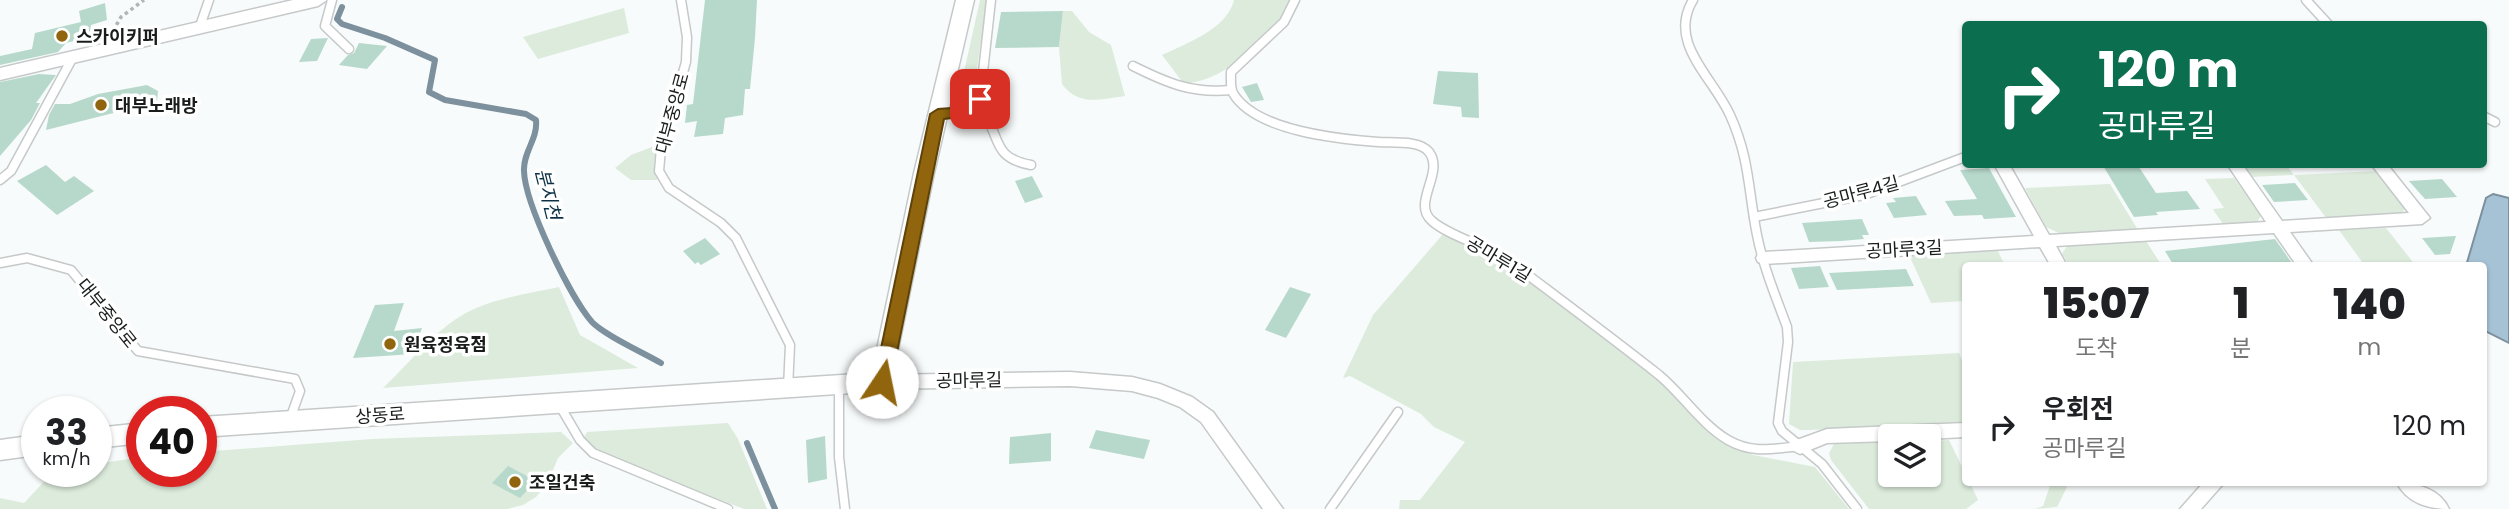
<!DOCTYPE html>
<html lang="ko">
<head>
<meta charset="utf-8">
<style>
  body { margin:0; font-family:Poppins,"Noto Sans KR",sans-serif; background:#f2f2f2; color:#202124; height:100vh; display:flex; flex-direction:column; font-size:26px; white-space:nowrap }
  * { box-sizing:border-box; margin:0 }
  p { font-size:23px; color:#757577 }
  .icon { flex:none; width:38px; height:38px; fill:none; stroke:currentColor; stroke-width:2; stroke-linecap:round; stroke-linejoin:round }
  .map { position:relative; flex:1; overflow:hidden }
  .side { position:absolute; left:1962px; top:262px; width:525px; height:224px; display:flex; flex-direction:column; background:#fff; border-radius:7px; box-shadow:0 2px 5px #0004 }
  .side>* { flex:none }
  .banner { position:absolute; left:1962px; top:21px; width:525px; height:147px; border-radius:7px; box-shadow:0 2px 5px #0004; background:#0b6e4f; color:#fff; overflow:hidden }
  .tools { position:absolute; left:1878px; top:424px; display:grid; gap:14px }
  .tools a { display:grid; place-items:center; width:63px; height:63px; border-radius:7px; background:#fff; box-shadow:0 2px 5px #0004; font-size:35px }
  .speed { position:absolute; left:21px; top:396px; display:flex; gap:14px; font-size:35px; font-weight:700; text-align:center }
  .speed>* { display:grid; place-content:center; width:91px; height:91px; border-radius:50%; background:#fff; box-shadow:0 2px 5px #0004; line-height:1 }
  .speed small { font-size:18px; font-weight:400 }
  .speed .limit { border:10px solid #d22; background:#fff; color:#111 }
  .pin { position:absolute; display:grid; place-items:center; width:60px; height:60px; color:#fff; margin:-30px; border-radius:14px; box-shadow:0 4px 10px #0006 }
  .me { position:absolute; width:77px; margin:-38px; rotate:11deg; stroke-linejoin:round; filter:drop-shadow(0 0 5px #0008) }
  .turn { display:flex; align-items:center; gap:24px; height:147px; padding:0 21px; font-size:32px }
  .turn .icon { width:91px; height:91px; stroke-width:2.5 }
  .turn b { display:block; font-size:49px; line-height:60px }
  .eta { display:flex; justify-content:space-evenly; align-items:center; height:119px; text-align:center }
  .eta b { font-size:42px; font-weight:800; line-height:49px }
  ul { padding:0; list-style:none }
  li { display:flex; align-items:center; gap:21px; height:91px; padding:0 21px }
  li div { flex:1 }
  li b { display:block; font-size:26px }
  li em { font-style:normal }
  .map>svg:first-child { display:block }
  .green { fill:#dcebdc }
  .water { fill:#a6c2d5; stroke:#7c909e; stroke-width:2 }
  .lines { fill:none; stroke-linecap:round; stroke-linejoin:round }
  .stream { stroke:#7c909e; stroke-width:6 }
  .building { fill:#b7d9cb }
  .service-casing { stroke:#c6c9c9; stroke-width:11 }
  .minor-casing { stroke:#c6c9c9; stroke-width:3 }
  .tertiary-casing { stroke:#c6c9c9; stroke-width:3 }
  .path { stroke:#b2b5b5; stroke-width:3.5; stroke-dasharray:3.5 3.5; stroke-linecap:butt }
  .service { stroke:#fff; stroke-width:8 }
  .minor { fill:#fff; fill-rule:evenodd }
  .tertiary { fill:#fff; fill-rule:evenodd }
  .route { fill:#90650d; stroke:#5e4208; stroke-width:2 }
  .poi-dot { fill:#90650d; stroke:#fff; stroke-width:2.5 }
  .labels { text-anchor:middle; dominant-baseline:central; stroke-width:7; stroke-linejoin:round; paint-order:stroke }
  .poi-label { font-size:18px; font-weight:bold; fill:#1a1c1c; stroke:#fff; text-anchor:start }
  .street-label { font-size:18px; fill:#1a1c1c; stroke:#fff }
  .water-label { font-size:19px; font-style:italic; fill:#0b3146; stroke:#fff }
</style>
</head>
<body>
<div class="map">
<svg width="2509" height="509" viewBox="0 0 2509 509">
  <rect width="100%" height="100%" fill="#f8fbfb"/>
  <g class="green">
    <polygon points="980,0 987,0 973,96 966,106 956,108"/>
    <path d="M 1234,0 L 1290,0 C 1283,23 1243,61 1221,72 C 1209,79 1197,82 1184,84 L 1162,55 C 1187,43 1227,29 1234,0 Z"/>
    <polygon points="624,8 629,33 538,59 523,37"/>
    <path d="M 1063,11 L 1072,11 L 1089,32 L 1111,45 L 1125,96 C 1100,99 1079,107 1062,84 L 1059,47 Z"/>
    <polygon points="657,145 654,163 657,180 631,180 615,168 631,155"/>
    <polygon points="2241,165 2286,165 2294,175 2378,171 2406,207 2401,214 2327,219 2294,175 2250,177"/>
    <polygon points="2234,178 2261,215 2258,221 2223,224 2214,211 2213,209 2224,208 2205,179"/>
    <polygon points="2110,184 2138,230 2061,234 2046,227 2025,188"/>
    <polygon points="2386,228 2416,266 2365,266 2339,230"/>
    <polygon points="1444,233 1480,249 1544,292 1664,385 1720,441 1753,455 1815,467 1849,509 1399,509 1400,500 1420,500 1465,442 1434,427 1421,414 1350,376 1343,378 1373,315"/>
    <polygon points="2146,241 2162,266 2070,266 2062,254 2067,246"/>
    <polygon points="1997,249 2005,266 1965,266 1965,301 1931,303 1909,255"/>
    <path d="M 559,287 L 580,335 L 638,368 L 383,388 C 411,362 439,324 474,309 C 500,297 532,293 559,287 Z"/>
    <polygon points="1959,353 1965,368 1965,422 1810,430 1800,430 1789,424 1793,362"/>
    <polygon points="728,423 738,439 767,509 744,509 608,457 589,444 584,437 587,432"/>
    <polygon points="561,432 573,443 558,458 548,482 536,497 523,505 507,509 0,509 0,498 24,503 54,471 96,471 96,464 142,457 142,471 201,471 201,452 372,439"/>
    <polygon points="1949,440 1965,473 1965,483 1970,483 1978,500 1966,509 1869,509 1831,460 1829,453 1834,444 1890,442 1890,474 1928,474 1929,441"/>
    <polygon points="2051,483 2069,483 2057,507 2035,509 2043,506"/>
  </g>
  <polygon class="water" points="2493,194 2509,198 2509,343 2483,330 2483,266 2466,266 2486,198"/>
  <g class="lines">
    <g class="stream">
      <path d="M 342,7 L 337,19 L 342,24 L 385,38 L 435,60 L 429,92 L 445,100 L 526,114 L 536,120 C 538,139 523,152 524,171 C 525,204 570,297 592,322 C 604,335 644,353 661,363"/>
      <polyline points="747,443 775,509"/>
    </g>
  </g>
  <g class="building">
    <polygon points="705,0 757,0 755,38 750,89 745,89 743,115 725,118 723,134 694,137 697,121 685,123 687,105 693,104"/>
    <polygon points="105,3 107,20 91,25 89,37 66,43 58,52 0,65 0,56 32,49 35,33 81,22 79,11"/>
    <polygon points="1063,11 1059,47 995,48 1001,12"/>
    <polygon points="328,38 317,61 299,62 311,39"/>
    <polygon points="359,43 387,46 367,69 339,65 348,55 354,53"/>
    <polygon points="1438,71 1478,73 1479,118 1462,117 1461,107 1433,104"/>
    <polygon points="39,74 56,75 36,103 40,103 31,120 0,156 0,82"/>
    <polygon points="1257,83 1264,100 1251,102 1242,87"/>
    <polygon points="147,85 158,91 157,102 46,130 49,115 55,104 70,104 98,94"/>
    <polygon points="2102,164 2137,164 2156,193 2187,191 2200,209 2156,212 2158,215 2134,217"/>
    <polygon points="46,165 65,182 74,176 94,191 57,215 17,181"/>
    <polygon points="1989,168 2016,217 1984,219 1982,215 1954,216 1945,201 1977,199 1960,170"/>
    <polygon points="1032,176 1043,197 1025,203 1015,181"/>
    <polygon points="2442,179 2457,197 2425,199 2409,181"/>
    <polygon points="2295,183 2308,200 2274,202 2262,185"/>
    <polygon points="1916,196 1927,215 1894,218 1886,203 1896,202 1893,198"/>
    <polygon points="1862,219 1869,235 1862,235 1864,239 1841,241 1809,242 1802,223"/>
    <polygon points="2456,236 2450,254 2435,255 2422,238"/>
    <polygon points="705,238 720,254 701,265 698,262 695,264 683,251"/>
    <polygon points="2275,239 2294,266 2270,266 2268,263 2174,266 2165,251"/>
    <polygon points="1820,266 1829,287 1799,289 1791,268"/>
    <polygon points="1906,269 1914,286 1837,290 1829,273"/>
    <polygon points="1290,287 1311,294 1286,338 1265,330"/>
    <polygon points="404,303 394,331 422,328 413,354 353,358 375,305"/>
    <polygon points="1096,430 1150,440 1144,459 1089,448"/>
    <polygon points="1051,433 1051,461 1009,464 1010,437"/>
    <polygon points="825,436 827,479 808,483 806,440"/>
    <polygon points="508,466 536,481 520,498 492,483"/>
  </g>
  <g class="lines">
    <defs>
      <g id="service">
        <polyline points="332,0 325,26 349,49"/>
        <polyline points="681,0 687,37 686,62 661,149 659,171 669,188 721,223 736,238 790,345 788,388"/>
        <path d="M 1295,0 L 1284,22 L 1231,72 C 1231,79 1230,87 1233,93 C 1255,131 1338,139 1378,142 C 1392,143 1420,140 1429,152 C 1445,173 1411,203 1432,221 C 1450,237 1491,247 1512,263 C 1561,300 1611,337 1659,375 C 1683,395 1702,425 1728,440 C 1752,454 1774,449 1800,446"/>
        <path d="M 1693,0 C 1667,43 1713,77 1730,115 C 1750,159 1748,190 1757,235 C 1763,266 1776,297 1787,327 L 1788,342 L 1778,423 L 1782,431 L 1822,464 L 1857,509"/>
        <polyline points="2306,0 2328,24"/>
        <polyline points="199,29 209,0"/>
        <path d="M 1133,66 C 1167,83 1193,94 1231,90"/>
        <path d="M 977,107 C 1004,132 987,157 1031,165"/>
        <polyline points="938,114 970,112 980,99 991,0"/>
        <polyline points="2483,116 2495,122"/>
        <polyline points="0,180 11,171 73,57"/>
        <polyline points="1754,217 1864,195 1965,157"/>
        <polyline points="0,263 27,258 71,270 138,351 295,379 300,391 290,419"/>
        <polyline points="839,384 839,457 845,509"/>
        <polyline points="560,406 580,440 593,453 728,509"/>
        <polyline points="1330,509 1398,412"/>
      </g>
      <g id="minor">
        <polygon points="1994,164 2009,164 2049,235 2266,222 2227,164 2242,164 2282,221 2409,213 2371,164 2387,164 2430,218 2422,224 2290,232 2314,266 2297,266 2274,233 2056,246 2067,266 2051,266 2040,247 1764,264 1758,262 1756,258 1758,254 1764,252 2034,236"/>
        <polygon points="1070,372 1132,377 1160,384 1192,397 1213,412 1283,509 1263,509 1201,422 1180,407 1158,398 1132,391 1070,386 882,389 876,387 874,382 876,377 882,375"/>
        <polygon points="1965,423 1965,437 1928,439 1928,436 1890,436 1890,441 1827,443 1800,454 1794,451 1791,446 1794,441 1827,429"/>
        <polygon points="2203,483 2224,483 2201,509 2180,509"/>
        <path d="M 2397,483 C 2417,483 2440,489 2449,509 C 2429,509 2407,503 2397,483 Z"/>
      </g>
      <g id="tertiary">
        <polygon points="293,0 327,0 318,6 0,80 0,68"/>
        <polygon points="956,0 974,0 934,173 890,389 882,391 201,437 201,417 872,373 914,173"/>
        <polygon points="142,423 142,443 96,448 96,428"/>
        <polygon points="37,435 37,455 0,460 0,440"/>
      </g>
    </defs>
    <use href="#service" class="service-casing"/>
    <use href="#minor" class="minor-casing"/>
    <use href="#tertiary" class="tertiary-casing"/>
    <polyline class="path" points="113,31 121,17 144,0"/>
    <use href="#service" class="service"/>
    <use href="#minor" class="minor"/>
    <use href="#tertiary" class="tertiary"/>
  </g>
  <polygon class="route" points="980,94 987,99 975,115 944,119 891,382 888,387 876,387 874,382 930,114 938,109 966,107 975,96"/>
  <g class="poi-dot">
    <circle cx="62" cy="36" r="7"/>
    <circle cx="101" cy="105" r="7"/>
    <circle cx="390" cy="344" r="7"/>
    <circle cx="515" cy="482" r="7"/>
  </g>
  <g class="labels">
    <g class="poi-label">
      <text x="76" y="36">스카이키퍼</text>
      <text x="115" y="105">대부노래방</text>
      <text x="404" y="344">원육정육점</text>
      <text x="529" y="482">조일건축</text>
    </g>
    <g class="street-label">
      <text transform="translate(672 113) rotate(-75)">대부중앙로</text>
      <text transform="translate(1861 192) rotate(-15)">공마루4길</text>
      <text transform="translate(1904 249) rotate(-3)">공마루3길</text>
      <text transform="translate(1499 259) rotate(31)">공마루1길</text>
      <text transform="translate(107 313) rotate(51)">대부중앙로</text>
      <text transform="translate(969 380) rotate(-1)">공마루길</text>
      <text transform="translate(380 415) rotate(-4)">상동로</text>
    </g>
    <g class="water-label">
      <text transform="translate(548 194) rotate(76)">분지천</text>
    </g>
  </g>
</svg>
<div class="tools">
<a><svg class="icon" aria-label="layers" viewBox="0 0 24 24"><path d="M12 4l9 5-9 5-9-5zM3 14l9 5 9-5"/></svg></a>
</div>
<div class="speed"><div>33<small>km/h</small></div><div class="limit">40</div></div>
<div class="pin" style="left:980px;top:99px;background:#d93025"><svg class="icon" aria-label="arrive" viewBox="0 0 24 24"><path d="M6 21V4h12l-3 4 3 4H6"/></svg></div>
<svg class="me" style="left:882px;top:382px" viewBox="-20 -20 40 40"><circle r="19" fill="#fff"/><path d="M0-13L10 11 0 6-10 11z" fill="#90650d"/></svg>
<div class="banner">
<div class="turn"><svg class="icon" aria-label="right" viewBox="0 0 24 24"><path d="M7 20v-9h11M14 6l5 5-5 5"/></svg><div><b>120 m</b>공마루길</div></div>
</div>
<section class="side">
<div class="eta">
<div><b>15:07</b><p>도착</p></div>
<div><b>1</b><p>분</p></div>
<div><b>140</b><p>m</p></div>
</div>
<ul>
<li><svg class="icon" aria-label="right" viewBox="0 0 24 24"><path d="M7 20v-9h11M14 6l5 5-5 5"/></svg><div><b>우회전</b><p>공마루길</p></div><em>120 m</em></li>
</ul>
</section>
</div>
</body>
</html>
